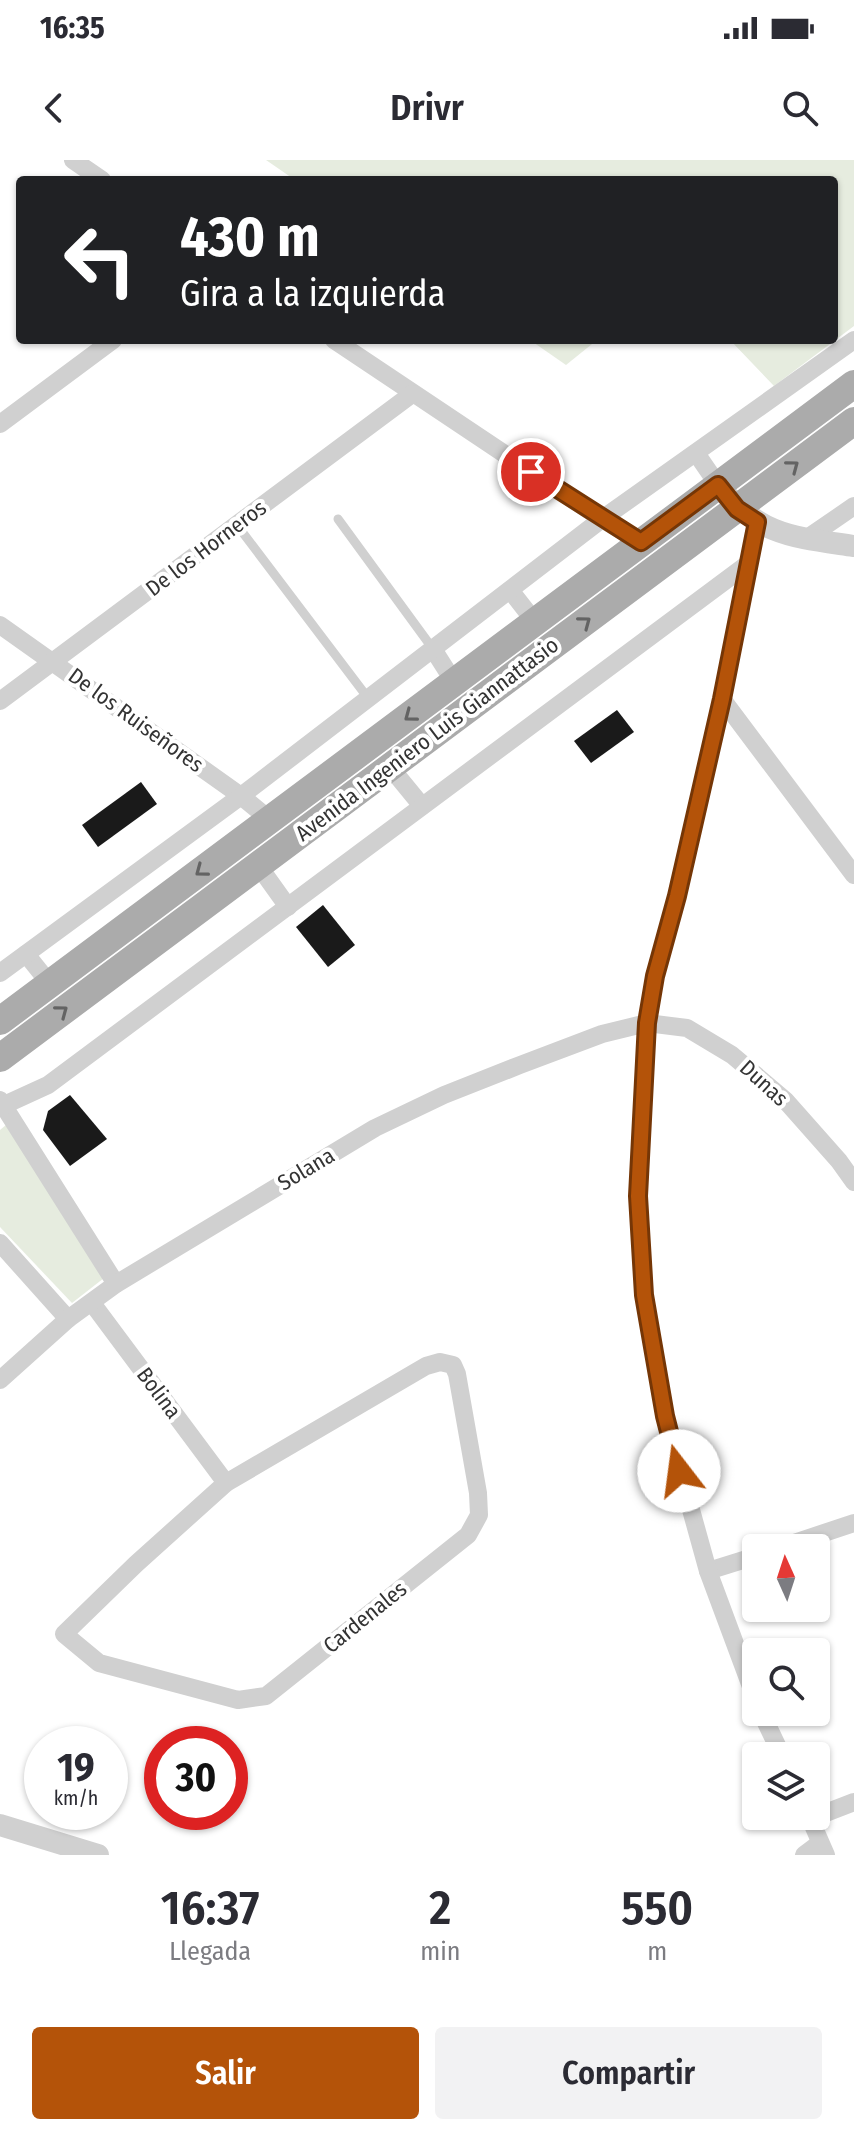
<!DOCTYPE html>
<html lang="es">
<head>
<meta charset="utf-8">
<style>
  body { margin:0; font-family:"Fira Sans Condensed",sans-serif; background:#f2f2f3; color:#2b2b33; height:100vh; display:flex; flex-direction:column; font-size:30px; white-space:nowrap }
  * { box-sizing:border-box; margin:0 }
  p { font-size:26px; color:#7c7c81 }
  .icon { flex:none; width:44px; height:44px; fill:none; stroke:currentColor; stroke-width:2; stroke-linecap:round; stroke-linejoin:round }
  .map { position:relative; height:1695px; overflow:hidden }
  .drawer { display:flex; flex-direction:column; background:#fff; flex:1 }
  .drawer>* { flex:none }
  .banner { position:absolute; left:16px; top:16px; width:822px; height:168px; border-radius:8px; box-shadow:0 2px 6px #0004; background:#202124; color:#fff; overflow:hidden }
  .needle { width:52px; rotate:357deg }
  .fabs { position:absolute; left:742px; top:1374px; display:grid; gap:16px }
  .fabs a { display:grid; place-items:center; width:88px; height:88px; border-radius:8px; background:#fff; box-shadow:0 2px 6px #0004; font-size:40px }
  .speed { position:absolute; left:24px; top:1566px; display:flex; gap:16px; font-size:40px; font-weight:700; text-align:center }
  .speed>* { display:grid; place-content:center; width:104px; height:104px; border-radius:50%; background:#fff; box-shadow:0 2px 6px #0004; line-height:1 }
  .speed small { font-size:20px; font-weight:400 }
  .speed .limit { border:12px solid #d22; background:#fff; color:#111 }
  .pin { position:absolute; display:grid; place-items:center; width:68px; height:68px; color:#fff; margin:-34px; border:4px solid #fff; border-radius:50%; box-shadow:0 2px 8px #0007 }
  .me { position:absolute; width:88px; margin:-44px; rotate:345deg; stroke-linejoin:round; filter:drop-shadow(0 0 6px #0008) }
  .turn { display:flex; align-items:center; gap:28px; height:168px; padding:0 32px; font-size:36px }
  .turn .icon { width:104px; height:104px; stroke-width:2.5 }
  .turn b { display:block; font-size:56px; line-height:68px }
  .eta { display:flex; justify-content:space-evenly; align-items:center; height:136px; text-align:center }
  .eta b { font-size:48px; font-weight:600; line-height:56px }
  .cta { display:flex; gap:16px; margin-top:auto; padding:16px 32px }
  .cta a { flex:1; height:92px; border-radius:8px; background:#b45309; color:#fff; font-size:32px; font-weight:600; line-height:92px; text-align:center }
  .cta a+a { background:#f2f2f3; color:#2b2b33 }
  .status { display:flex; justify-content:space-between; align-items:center; height:56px; padding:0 40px; background:#fff; direction:ltr }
  .status svg { height:22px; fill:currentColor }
  header { display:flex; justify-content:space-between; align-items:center; height:104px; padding:0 32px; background:#fff; font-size:36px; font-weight:600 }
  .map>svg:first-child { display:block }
  .green { fill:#e6ecdf }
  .building { fill:#1a1a1a }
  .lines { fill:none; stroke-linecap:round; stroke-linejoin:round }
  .service { stroke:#d0d0d0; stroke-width:9 }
  .minor { stroke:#d0d0d0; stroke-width:18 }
  .tertiary { stroke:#d0d0d0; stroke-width:22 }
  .primary { stroke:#ababab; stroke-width:28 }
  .oneway { stroke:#636363 }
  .route-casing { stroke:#753606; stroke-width:20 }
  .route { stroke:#b45309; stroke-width:14 }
  .labels { text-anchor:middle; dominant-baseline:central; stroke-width:8; stroke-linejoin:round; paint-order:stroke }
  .street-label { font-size:22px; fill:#333; stroke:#fff }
</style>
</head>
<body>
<div class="status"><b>16:35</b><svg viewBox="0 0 49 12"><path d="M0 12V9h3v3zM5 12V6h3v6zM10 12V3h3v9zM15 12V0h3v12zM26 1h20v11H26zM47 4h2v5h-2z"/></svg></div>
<header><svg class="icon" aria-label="back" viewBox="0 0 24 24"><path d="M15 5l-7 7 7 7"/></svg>Drivr<svg class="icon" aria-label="search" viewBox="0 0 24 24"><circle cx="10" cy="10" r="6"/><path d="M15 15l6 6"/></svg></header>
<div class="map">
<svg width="854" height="1695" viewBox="0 0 854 1695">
  <rect width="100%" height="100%" fill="#fff"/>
  <g class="green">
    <polygon points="266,0 854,0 854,166 774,226 730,180 834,180 834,20 295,20"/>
    <polygon points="530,180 597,180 566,205"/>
    <polygon points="6,965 104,1118 72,1143 0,1067 0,970"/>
  </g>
  <g class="building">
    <polygon points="617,550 634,572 591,603 574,581"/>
    <polygon points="141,622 157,644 98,687 82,665"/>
    <polygon points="323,745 355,785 328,807 296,767"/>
    <polygon points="70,935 107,979 70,1006 43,970 48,951"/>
  </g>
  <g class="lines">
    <g class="service">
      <polyline points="338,359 433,489"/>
      <polyline points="237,365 368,538"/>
    </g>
    <g class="minor">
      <polyline points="73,0 102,20"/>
      <polyline points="334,180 602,359 641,382"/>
      <polyline points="0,264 113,180"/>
      <polyline points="696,293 718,325"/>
      <polyline points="806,379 854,346"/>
      <polyline points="510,430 535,462"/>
      <polyline points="0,465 241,636 270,660"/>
      <polyline points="433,489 454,522"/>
      <polyline points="722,539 854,715"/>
      <polyline points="0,541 412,234"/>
      <polyline points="390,607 422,646"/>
      <polyline points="258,705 288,747"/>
      <polyline points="26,794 50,824"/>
      <polyline points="0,813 241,636 602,359 854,180"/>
      <polyline points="0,940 116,1124"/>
      <polyline points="0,947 48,925 749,403"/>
      <polyline points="0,1083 68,1159"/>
      <polyline points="92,1143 226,1323"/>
      <polygon points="440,1202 453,1205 457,1214 478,1333 479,1355 468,1375 266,1536 238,1540 99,1503 64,1474 136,1404 226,1323 426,1206"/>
      <polyline points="0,1220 68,1159 116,1124 375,968 444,935 520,905 602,874 647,863 687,868 732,895 785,940 839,1001 854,1022"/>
      <polyline points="779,1388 854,1363"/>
      <polyline points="708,1411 756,1396"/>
      <polyline points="756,1540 708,1411 665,1256 644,1135 638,1036 647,863 655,816 677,736 722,539 757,362"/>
      <polyline points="761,1552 782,1596"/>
      <polyline points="809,1656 826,1695"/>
      <polyline points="810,1659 854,1642"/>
      <polyline points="804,1695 820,1683"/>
    </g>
    <g class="tertiary">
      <path d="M 718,325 C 759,376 793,377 854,386"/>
      <polyline points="0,1665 98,1695"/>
    </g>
    <g class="primary">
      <polyline points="0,861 854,224"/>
      <polyline points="0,898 854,261"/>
    </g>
  </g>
  <defs><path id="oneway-chevron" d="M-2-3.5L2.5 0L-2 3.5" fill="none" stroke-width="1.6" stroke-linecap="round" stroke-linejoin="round" transform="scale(2)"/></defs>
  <g class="oneway">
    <use href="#oneway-chevron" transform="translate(793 306) rotate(-37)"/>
    <use href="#oneway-chevron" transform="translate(585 462) rotate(-37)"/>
    <use href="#oneway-chevron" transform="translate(410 556) rotate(143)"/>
    <use href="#oneway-chevron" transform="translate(201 711) rotate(143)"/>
    <use href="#oneway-chevron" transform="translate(62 851) rotate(-37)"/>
  </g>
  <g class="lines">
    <defs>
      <polyline id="route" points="531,312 641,382 718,325 737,349 757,362 722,539 677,736 655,816 647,863 638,1036 644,1135 665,1256 679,1311"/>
    </defs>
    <use href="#route" class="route-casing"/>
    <use href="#route" class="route"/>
  </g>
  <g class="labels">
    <g class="street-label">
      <text transform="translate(206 388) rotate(-37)">De los Horneros</text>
      <text transform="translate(136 560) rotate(36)">De los Ruiseñores</text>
      <text transform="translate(427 579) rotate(-37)">Avenida Ingeniero Luis Giannattasio</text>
      <text transform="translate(764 923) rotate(42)">Dunas</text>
      <text transform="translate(306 1009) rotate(-31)">Solana</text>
      <text transform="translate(159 1233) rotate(53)">Bolina</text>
      <text transform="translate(365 1457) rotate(-39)">Cardenales</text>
    </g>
  </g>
</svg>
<div class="fabs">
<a><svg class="needle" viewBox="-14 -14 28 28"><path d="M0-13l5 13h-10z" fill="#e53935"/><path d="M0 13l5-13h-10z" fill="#7c7c81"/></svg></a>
<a><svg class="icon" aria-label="search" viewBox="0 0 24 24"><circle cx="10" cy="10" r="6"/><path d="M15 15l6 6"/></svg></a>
<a><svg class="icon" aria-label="layers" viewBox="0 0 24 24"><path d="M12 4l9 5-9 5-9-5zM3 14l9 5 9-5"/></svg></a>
</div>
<div class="speed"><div>19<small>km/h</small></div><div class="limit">30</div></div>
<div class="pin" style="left:531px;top:312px;background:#d93025"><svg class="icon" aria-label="arrive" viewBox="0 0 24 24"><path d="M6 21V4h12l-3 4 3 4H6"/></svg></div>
<svg class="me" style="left:679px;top:1311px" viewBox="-20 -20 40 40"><circle r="19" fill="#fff"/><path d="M0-13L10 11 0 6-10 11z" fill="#b45309"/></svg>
<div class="banner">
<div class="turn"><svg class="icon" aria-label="left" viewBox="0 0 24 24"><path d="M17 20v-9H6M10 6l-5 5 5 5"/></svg><div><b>430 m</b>Gira a la izquierda</div></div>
</div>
</div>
<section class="drawer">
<div class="eta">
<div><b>16:37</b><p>Llegada</p></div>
<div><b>2</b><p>min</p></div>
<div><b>550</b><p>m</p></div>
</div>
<div class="cta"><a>Salir</a><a>Compartir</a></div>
</section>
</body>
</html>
